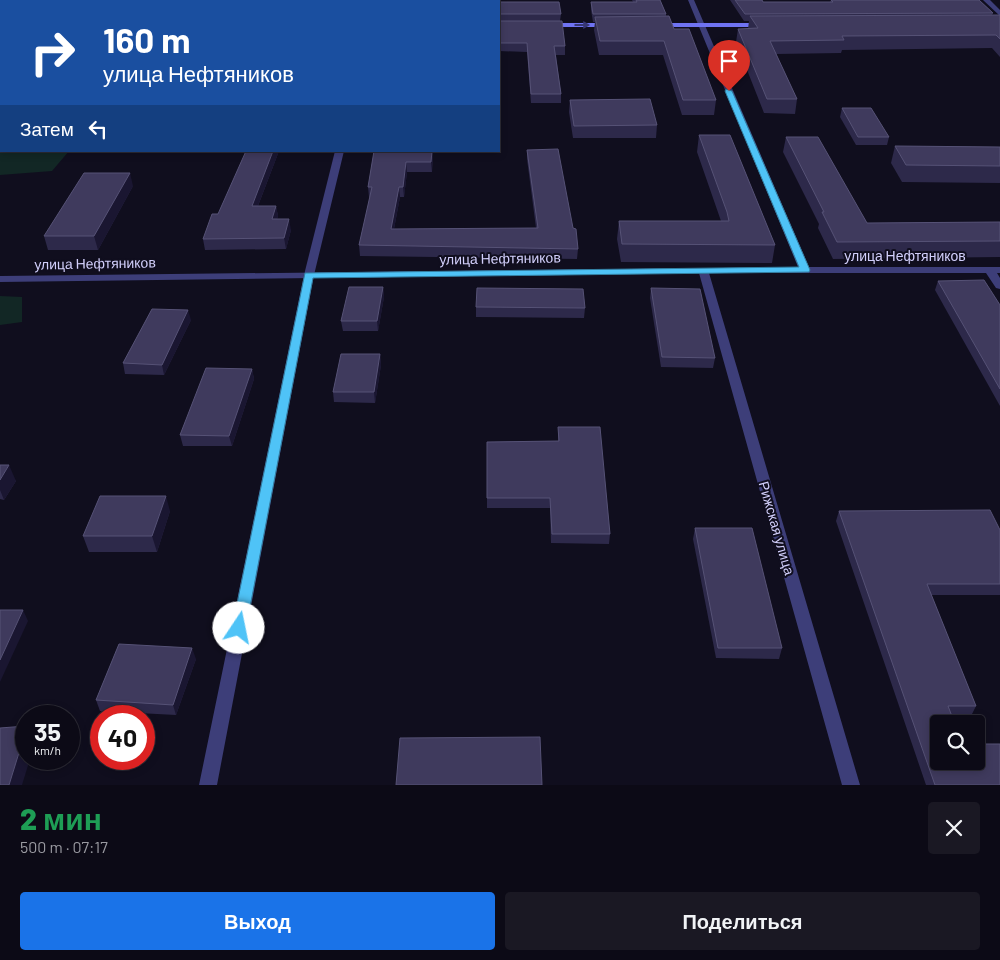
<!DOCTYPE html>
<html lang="ru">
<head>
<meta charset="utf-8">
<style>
  body { margin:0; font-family:Barlow,sans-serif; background:#1a1823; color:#f1f3f6; height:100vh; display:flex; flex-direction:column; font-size:19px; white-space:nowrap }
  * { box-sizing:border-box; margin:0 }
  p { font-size:16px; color:#9a9aa1 }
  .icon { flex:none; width:28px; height:28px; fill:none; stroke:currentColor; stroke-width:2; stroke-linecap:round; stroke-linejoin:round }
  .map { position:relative; height:785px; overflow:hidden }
  .drawer { display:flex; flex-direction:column; background:#0c0a16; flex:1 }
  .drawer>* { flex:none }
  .hud { position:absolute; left:0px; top:0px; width:500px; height:152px; box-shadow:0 2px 8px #0003,0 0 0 1px #2c2b35; background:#1a4fa0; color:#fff; overflow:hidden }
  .tools { position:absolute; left:930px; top:715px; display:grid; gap:10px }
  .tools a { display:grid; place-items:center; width:55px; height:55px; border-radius:5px; background:#0c0a16; box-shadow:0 2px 8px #0003,0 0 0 1px #2c2b35; font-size:25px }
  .speed { position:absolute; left:15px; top:705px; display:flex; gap:10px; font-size:25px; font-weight:700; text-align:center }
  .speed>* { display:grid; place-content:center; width:65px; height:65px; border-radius:50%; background:#0c0a16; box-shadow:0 2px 8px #0003,0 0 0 1px #2c2b35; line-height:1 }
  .speed small { font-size:12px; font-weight:400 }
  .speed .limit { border:8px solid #d22; background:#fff; color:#111 }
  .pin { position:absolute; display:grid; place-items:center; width:42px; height:42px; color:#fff; margin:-51px -21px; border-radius:50% 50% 50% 0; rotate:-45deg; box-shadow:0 0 5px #0007 }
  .pin .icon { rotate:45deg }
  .me { position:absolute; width:55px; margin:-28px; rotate:11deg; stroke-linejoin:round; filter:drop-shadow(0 0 4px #0008) }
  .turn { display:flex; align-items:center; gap:18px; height:105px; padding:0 20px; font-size:22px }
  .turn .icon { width:65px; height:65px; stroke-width:2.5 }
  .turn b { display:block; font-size:35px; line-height:42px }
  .then { display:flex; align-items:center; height:48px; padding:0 20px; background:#0003; gap:10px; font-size:19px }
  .round { display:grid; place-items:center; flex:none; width:52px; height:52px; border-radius:5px; background:#1a1823 }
  .headline { display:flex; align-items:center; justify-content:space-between; height:85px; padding:0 20px }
  h1 { font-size:30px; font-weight:800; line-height:38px; color:#1e9e55 }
  .button { display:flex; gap:10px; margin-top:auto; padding:10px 20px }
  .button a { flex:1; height:58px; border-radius:5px; background:#1a73e8; color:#fff; font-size:20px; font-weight:800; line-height:58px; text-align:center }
  .button a+a { background:#1a1823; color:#f1f3f6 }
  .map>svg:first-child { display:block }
  .green { fill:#122725 }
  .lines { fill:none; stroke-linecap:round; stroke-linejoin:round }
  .minor { fill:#3d3e79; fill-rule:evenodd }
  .tertiary { fill:#3d3e79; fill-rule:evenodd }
  .secondary { fill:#6f73f2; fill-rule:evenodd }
  .wall { fill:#2d294a }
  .shaded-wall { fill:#1a1631 }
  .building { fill:#3f3a5d; stroke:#565276 }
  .oneway { fill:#363673 }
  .route { fill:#4fc3f7; stroke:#337fa1 }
  .labels { text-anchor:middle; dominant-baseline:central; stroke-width:4; stroke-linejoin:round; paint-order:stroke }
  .street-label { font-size:14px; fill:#d2cffb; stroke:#100e1e }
</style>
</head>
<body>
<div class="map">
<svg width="1000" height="785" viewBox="0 0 1000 785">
  <rect width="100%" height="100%" fill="#100e1e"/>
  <g class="green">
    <polygon points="0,33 1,151 69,151 52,171 0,175"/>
    <polygon points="0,296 22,297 22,322 0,325"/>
  </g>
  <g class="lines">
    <g class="minor">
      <rect x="188" y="0" width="6" height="1"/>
      <polygon points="688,0 694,0 809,267 1000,267 1000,273 997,273 1000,278 1000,289 996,288 986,273 709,273 860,785 842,785 699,273 0,282 0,276 798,267"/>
      <polygon points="983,0 990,0 1000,10 1000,16"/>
    </g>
    <g class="tertiary">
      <rect x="375" y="0" width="6" height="1"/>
      <polygon points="335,151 344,151 314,275 217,785 199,785 304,275"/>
    </g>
    <g class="secondary">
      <rect x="0" y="23" width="1" height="4"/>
      <polygon points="543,23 611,23 615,25 611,27 543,27"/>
      <polygon points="653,23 766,23 770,25 766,27 656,27 652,25"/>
    </g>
  </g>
  <g class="wall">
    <polygon points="0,0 49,0 48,1 1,1 1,15 0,15"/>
    <polygon points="110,0 150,0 149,1 111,1"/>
    <polygon points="632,0 660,0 666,14 666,16 716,100 714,115 682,115 663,55 599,55 594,30 595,22 593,22 591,10 591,2 633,2"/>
    <polygon points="730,0 762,0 763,2 830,2 831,0 979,0 993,13 992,15 1000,15 1000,57 992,48 842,50 841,53 776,54 797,99 795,114 764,113 736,42 738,29 748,29 749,21 744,21"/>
    <polygon points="499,2 561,14 560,21 565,46 565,55 556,55 561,94 561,103 531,103 527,52 499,51"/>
    <polygon points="570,100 657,125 656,138 573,138 569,112"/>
    <polygon points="842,108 889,137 887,145 856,145 840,117"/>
    <polygon points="699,135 775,245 772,263 621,262 617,239 619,221 721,221 697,152"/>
    <polygon points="786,137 867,223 1000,222 1000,257 833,259 818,228 819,224 783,152"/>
    <polygon points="895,146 1000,147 1000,183 902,182 891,163"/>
    <polygon points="527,150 573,228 578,249 577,259 360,256 359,245 370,197 369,197 368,187 374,151 433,151 432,172 407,172 404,197 400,197 394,229 536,228 527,159"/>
    <polygon points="279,151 258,206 276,206 278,216 277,219 291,230 286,249 205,250 203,239 218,214"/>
    <polygon points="133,186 98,250 48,250 44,236"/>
    <polygon points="938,281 1000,305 1000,406 935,290"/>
    <polygon points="383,287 384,297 378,331 343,331 341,321"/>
    <polygon points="651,288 715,358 713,368 661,367 650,298"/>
    <polygon points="476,307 585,308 584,318 476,317"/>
    <polygon points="191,320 164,375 125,374 123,363"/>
    <polygon points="380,354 381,365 375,403 334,402 333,392"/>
    <polygon points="252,369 254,379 232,446 183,446 180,435"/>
    <polygon points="558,427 610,534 609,544 551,543 550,508 487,508 487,442 558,441"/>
    <polygon points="0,465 16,481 4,500 0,499"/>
    <polygon points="170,511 157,552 89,552 83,536"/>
    <polygon points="839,511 1000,530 1000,595 931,595 976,706 971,716 952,716 939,761 1000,785 926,785 836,521"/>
    <polygon points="695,528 782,648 779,659 716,658 693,539"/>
    <polygon points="196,659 176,715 100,711 96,700"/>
  </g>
  <g class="shaded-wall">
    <polygon points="37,0 49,0 48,1 36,1"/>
    <polygon points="137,0 150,0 149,1 138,1"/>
    <polygon points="273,151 279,151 254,216 252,206"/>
    <polygon points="432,151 433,151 432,172 431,162"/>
    <polygon points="406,162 407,172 404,197 403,187"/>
    <polygon points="130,173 133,186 98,250 94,236"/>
    <polygon points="399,187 400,197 392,239 391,229"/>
    <polygon points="276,206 278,216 274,230 272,219"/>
    <polygon points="289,219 291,230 286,249 284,238"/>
    <polygon points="383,287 384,297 378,331 377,321"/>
    <polygon points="188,310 191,320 164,375 162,365"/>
    <polygon points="380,354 381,365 375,403 374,392"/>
    <polygon points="252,369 254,379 232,446 229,436"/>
    <polygon points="9,465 16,481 4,500 0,490 0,480"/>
    <polygon points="166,496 170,511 157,552 152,536"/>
    <polygon points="23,610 28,621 0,682 0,660"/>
    <polygon points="192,648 196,659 176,715 173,705"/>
    <polygon points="26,730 26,759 30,759 22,785 9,785"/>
  </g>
  <g class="building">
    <polygon points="0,0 37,0 36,1 1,1 1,4 0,4"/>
    <polygon points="239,0 308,0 308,1 238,1"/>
    <polygon points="410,0 432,0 431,1 410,1"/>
    <polygon points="636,0 660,0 666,14 593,14 591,2 637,2"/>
    <polygon points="735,0 762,0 763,2 833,2 831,0 979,0 993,13 745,14"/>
    <polygon points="499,2 559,2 561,14 499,14 499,15"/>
    <polygon points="1000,15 1000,39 996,35 842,36 844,40 770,41 797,99 767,99 738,29 758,28 750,16"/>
    <polygon points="669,16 674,29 689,29 716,100 683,100 664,41 600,41 595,17"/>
    <polygon points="499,21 562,21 565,46 554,46 561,94 531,94 527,43 499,43"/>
    <polygon points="650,99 657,125 574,126 570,100"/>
    <polygon points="842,108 871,108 889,137 858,137"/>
    <polygon points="699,135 730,135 775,245 622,244 619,221 729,221 727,212"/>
    <polygon points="786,137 818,137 867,223 1000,222 1000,241 837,242 822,212 824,212"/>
    <polygon points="895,146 1000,147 1000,166 906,165"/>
    <polygon points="558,149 573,228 576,229 578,249 359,245 372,187 368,187 374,151 432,151 431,162 406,162 403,187 399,187 391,229 538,228 527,150"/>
    <polygon points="246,151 273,151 252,206 276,206 272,219 289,219 284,238 203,239 212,214 218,214"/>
    <polygon points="84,173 130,173 94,236 44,236"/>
    <polygon points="984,280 1000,305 1000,389 938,281"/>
    <polygon points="349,287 383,287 377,321 341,321"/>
    <polygon points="477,288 583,289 585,308 476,307"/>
    <polygon points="651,288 700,289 715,358 662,357"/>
    <polygon points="152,309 188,310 162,365 123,363"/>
    <polygon points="341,354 380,354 374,392 333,392"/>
    <polygon points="206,368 252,369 229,436 180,435"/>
    <polygon points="558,427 600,427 610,534 552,534 550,498 487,498 487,442 559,441"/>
    <polygon points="0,465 9,465 0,480"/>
    <polygon points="100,496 166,496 152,536 83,536"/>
    <polygon points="990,510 1000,530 1000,584 927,584 976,706 948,706 955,724 939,724 939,761 976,761 976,744 1000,744 1000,785 935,785 839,511"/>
    <polygon points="695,528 752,528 782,648 718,648"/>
    <polygon points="0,610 23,610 0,660"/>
    <polygon points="119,644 192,648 173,705 96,700"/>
    <polygon points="26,726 26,730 9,785 0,785 0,728"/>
    <polygon points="540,737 542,785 396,785 400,738"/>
  </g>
  <defs><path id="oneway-solid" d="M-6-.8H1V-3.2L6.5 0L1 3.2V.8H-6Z" transform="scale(1.25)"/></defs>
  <use class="oneway" href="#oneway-solid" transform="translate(582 25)"/>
  <polygon class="route" points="726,89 732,91 810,270 809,272 313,278 246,628 244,632 239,634 234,632 232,628 305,273 799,267 725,91"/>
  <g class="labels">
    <g class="street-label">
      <text x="905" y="255">улица Нефтяников</text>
      <text transform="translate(500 258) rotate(-1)">улица Нефтяников</text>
      <text transform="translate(95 263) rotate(-1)">улица Нефтяников</text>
      <text transform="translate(777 528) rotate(74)">Рижская улица</text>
    </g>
  </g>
</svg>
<div class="tools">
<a><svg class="icon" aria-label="search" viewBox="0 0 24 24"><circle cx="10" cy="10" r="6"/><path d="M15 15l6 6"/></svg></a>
</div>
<div class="speed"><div>35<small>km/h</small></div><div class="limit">40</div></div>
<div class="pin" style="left:729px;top:91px;background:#d93025"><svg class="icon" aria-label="arrive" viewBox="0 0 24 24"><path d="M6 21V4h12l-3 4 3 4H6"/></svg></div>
<svg class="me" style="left:239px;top:628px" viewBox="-20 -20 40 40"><circle r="19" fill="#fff"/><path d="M0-13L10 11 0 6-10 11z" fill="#4fc3f7"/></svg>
<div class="hud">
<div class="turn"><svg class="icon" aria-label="right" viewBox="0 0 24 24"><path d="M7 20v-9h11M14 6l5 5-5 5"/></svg><div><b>160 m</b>улица Нефтяников</div></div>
<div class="then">Затем<svg class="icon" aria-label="left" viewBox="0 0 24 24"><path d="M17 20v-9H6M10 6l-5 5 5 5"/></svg></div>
</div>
</div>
<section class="drawer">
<div class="headline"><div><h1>2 мин</h1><p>500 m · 07:17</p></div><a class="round"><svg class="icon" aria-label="close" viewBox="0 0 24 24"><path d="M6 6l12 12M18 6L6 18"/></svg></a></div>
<div class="button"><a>Выход</a><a>Поделиться</a></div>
</section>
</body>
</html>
